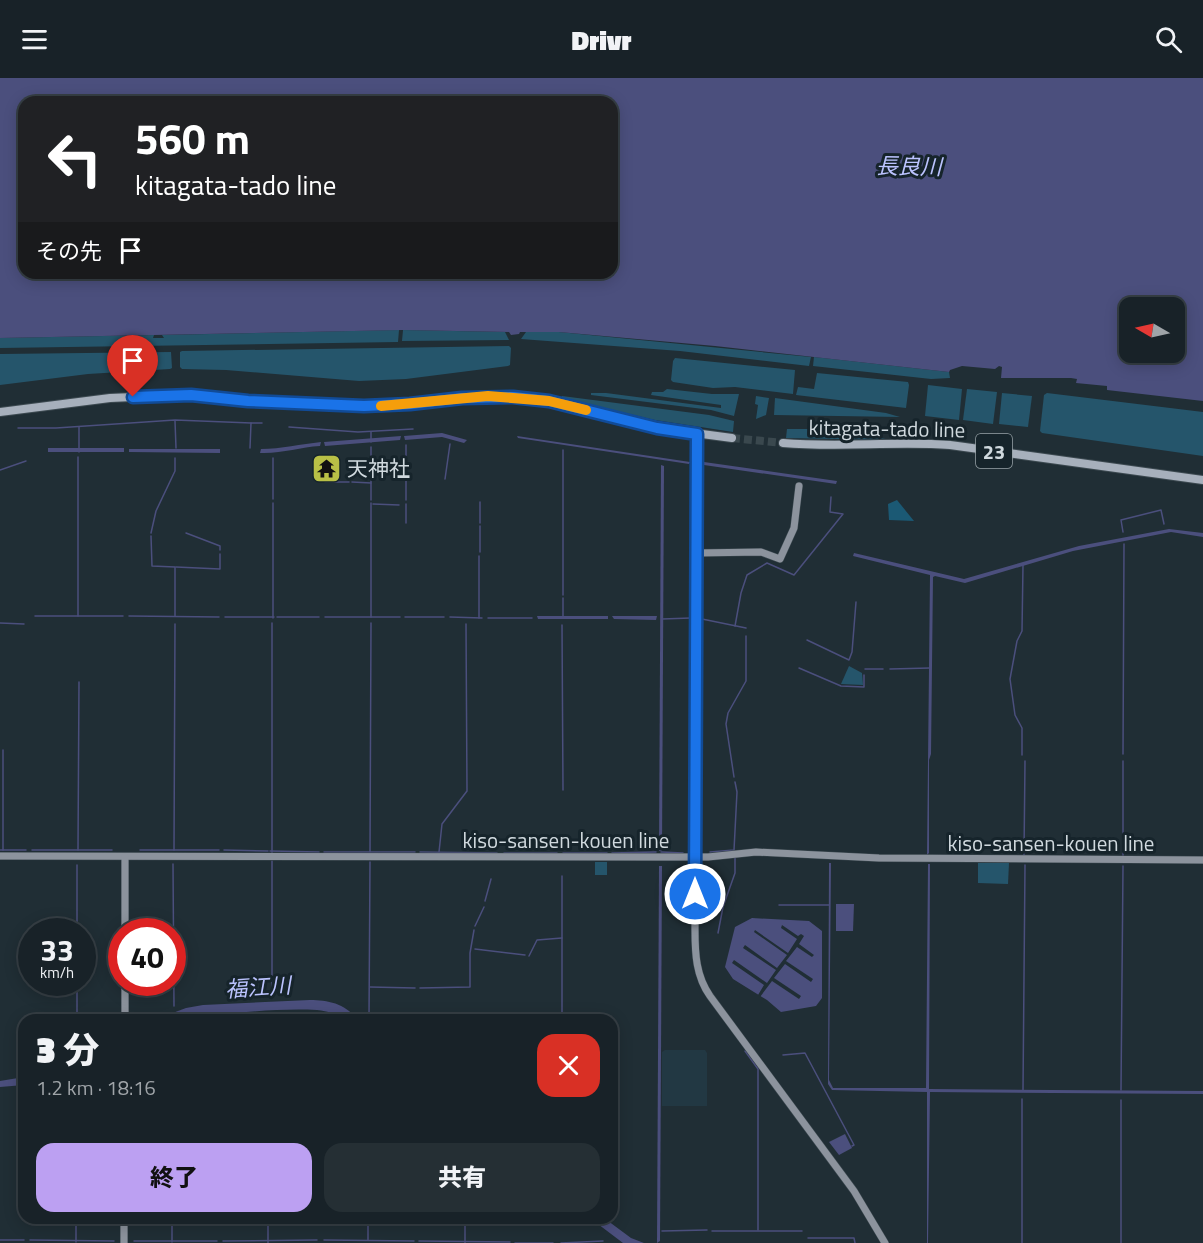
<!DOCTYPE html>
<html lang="ja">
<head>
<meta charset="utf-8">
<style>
  body { margin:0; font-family:"Titillium Web","Noto Sans JP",sans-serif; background:#252f34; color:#f1f3f6; height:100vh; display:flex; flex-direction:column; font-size:22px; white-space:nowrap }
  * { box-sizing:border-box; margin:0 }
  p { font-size:20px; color:#9fa4a8 }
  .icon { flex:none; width:33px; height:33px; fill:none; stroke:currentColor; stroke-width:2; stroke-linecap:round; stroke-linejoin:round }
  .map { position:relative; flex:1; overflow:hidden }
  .drawer { position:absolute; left:18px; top:936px; width:600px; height:210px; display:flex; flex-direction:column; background:#182228; border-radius:18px; box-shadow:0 3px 15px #0003,0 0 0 2px #363f45 }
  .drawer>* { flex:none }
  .guide { position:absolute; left:18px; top:18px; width:600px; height:183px; border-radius:18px; box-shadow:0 3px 15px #0003,0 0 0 2px #363f45; background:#202124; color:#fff; overflow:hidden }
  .needle { width:39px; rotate:279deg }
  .buttons { position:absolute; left:1119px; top:219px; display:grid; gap:12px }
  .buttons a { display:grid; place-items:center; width:66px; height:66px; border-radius:12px; background:#182228; box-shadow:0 3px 15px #0003,0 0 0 2px #363f45; font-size:30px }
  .speed { position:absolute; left:18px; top:840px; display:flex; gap:12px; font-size:30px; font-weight:700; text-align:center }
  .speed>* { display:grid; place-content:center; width:78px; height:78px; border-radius:50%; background:#182228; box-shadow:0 3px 15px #0003,0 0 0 2px #363f45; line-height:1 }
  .speed small { font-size:15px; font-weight:400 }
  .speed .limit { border:9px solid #d22; background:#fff; color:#111 }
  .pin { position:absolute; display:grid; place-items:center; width:51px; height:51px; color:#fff; margin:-62px -26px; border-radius:50% 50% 50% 0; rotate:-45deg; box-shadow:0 0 6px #0007 }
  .pin .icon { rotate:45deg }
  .me { position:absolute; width:66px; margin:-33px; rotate:0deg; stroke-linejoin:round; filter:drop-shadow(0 0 4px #0008) }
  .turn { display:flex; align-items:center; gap:21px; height:126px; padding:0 18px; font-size:27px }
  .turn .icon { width:78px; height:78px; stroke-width:2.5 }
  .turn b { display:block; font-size:42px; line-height:51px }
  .then { display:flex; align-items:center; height:57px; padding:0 18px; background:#0003; gap:12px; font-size:22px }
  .round { display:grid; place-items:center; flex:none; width:63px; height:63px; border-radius:18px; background:#252f34 }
  .overview { display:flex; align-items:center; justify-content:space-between; height:102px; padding:0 18px }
  h1 { font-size:36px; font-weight:800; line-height:45px }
  .action { display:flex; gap:12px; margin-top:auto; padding:12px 18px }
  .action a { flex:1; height:69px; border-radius:18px; background:#bca0f2; color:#111; font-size:24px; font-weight:800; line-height:69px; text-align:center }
  .action a+a { background:#252f34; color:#f1f3f6 }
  header { display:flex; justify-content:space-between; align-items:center; height:78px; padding:0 18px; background:#182228; font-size:27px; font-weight:800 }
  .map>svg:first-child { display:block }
  .built { fill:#223843 }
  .green { fill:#25556b }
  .forest { fill:#1b5974 }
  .water { fill:#4b4f7d; fill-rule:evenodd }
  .pier { fill:#202e35 }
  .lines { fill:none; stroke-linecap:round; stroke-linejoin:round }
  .stream { stroke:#4b4f7d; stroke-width:1.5 }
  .primary-tunnel { stroke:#3a484e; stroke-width:8; stroke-dasharray:8 4; stroke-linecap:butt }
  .secondary-casing { stroke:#3c4950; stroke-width:8 }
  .primary-casing { stroke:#3c4950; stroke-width:10 }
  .secondary { stroke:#8c939d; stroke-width:7 }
  .primary { stroke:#a7b0bc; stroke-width:8 }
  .route-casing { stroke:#114b97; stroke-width:15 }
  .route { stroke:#1a73e8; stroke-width:10 }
  .slow { stroke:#f59e0b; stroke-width:10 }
  .labels { text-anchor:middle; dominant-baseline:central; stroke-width:6; stroke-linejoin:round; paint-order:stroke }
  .shield { fill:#16242b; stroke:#98a3a8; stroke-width:1.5 }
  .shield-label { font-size:20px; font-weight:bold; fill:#d0d9de }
  .street-label { font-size:21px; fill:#d0d9de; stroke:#16242b }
  .poi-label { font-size:21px; fill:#d0d9de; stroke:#16242b; text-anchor:start }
  .water-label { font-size:22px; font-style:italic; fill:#bbc3fe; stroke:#16242b }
</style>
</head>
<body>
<header><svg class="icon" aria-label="menu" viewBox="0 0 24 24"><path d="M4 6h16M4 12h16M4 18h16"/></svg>Drivr<svg class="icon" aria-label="search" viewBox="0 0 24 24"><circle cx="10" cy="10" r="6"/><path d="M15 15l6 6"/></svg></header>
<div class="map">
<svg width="1203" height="1165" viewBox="0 0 1203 1165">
  <rect width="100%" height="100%" fill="#202e35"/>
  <polygon class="built" points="665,972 705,972 707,975 707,1028 662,1028 662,974"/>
  <g class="green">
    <polygon points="399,252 398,264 0,270 0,260 154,257 153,260 164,260 162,257"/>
    <polygon points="403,252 505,254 509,262 402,263"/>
    <polygon points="526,254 559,254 811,279 809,288 680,273 521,261"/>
    <polygon points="509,268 511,270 510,287 508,288 406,301 359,303 226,292 182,291 180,289 180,274 182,273"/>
    <polygon points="171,274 172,290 170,291 88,296 0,307 0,276"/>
    <polygon points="814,279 949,294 950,300 931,301 813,288"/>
    <polygon points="675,280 795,292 793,316 735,309 713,310 673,304 671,302 673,283"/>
    <polygon points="817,295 908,304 909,307 906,330 796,317 798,309 814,311"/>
    <polygon points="928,307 962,311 959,342 925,338"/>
    <polygon points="667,311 712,316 739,316 734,338 711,332 591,317 591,315 606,315 721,330 721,327 651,317 652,314 663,314"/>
    <polygon points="967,311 997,314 993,346 963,342"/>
    <polygon points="1002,315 1032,318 1028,349 999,346"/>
    <polygon points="1047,315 1203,334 1203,378 1042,355 1040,353 1044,317"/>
    <polygon points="562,318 709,337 734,343 733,354 655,342 561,320"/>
    <polygon points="756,318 769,320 766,337 756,341 758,327 755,326"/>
    <polygon points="775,320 886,335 900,339 774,337"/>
    <polygon points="787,351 816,351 886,361 886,362 786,360"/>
    <polygon points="849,588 862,595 863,607 841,606"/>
    <rect x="595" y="784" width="12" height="13"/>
    <polygon points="978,785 1009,785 1008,806 978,805"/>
  </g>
  <polygon class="forest" points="897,422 914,443 889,442 888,426"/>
  <g class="water">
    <path d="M 0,0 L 1203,0 L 1203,323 L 1107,312 L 1107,308 L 1076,305 L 1077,301 L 1071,300 L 1001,300 L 1002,289 L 999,288 L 995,291 L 962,288 L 950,292 L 949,294 L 715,268 L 559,254 L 520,254 L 519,256 L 511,257 L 509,254 L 403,252 L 0,260 ZM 24,24 L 612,24 L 612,195 L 24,195 ZM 1130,230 L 1174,230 L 1174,274 L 1130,274 Z"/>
    <polygon points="442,355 467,362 464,365 442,359 405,362 404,358"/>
    <polygon points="401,358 400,362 325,368 324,364"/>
    <polygon points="517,358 690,384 689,386 518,360"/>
    <path d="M 321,364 L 320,368 C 300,369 281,376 260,375 L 261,371 C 281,371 301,366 321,364 Z"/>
    <rect x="48" y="370" width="76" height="4"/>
    <polygon points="129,371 220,371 220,375 129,374"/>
    <polygon points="704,384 837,403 836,406 704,387"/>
    <polygon points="661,387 664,388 662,773 659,773"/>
    <polygon points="1169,451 1203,455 1203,459 1171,454 1073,473 965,505 935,498 933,499 931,676 929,682 929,775 927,777 930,497 853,478 854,475 964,501 1079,468"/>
    <polygon points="537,538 608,538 608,541 538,541"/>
    <polygon points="612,538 657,538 656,542 614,541"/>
    <polygon points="829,785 831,785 829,1002 833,1010 926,1010 928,786 930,786 929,1011 1203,1013 1203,1016 930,1014 928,1165 927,1165 927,1014 832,1012 828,1006"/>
    <polygon points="659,788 662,788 660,1163 657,1165"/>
    <polygon points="836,826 854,826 853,853 836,853"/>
    <polygon points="752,840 809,843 822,853 822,920 816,928 781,934 767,922 733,901 725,889 735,849"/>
    <path d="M 310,922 C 328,922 347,926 357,942 C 343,942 333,933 317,932 C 278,930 238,935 199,938 L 182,942 L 154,942 L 186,930 L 203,927 Z"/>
    <polygon points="24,999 24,1007 0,1009 0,1003"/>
    <polygon points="845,1056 852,1070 839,1077 829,1064"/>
    <polygon points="590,1140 604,1140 631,1160 644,1165 623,1165"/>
  </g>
  <polygon class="pier" points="782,847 798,858 801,856 804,858 799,866 814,877 812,879 797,869 786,883 813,901 811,904 785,886 774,900 801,918 799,921 772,903 760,919 758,917 764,907 732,885 734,882 767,905 776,892 743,870 745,867 777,890 787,877 754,854 755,852 788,875 797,861 781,850"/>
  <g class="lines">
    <g class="stream">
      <polyline points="175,343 176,370"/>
      <polyline points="79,349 79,374"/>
      <polyline points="289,349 358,354 413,351"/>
      <polyline points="18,350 56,350 175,342 251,345"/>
      <polyline points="371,354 371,364"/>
      <polyline points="250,370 251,345 262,345"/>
      <polyline points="0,392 26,383"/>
      <polyline points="445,401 450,366"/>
      <polyline points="325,404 349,404"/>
      <polyline points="352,404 371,405"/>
      <polyline points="273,421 273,380"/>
      <polyline points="371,422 371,369"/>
      <polyline points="406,422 406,367"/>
      <polyline points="480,424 480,445"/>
      <polyline points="373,426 399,427"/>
      <polyline points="406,445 406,426"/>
      <polyline points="1123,454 1121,442 1161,432 1164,446"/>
      <polyline points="151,455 156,433 175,393 175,380"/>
      <polyline points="186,455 220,468 220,472"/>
      <polyline points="151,458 152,488 175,489 175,538"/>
      <polyline points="480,474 480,448"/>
      <polyline points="176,489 220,491 220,476"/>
      <polyline points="563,517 563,372"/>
      <polyline points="563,520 563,540"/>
      <polyline points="35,538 123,538"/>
      <polyline points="78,538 78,379"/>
      <polyline points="129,538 219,539"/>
      <polyline points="225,539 274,539"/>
      <polyline points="277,539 319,539"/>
      <polyline points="325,539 400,539"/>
      <polyline points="371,539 371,425"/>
      <polyline points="405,539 444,539"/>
      <polyline points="450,539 482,540"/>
      <polyline points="273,540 273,425"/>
      <polyline points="479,540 479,478"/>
      <polyline points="488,540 532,540"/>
      <polyline points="662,541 691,540"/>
      <polyline points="702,541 746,550"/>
      <polyline points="0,545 24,546"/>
      <polyline points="562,547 563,712"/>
      <polyline points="735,548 741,515 747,497 767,485 794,497 843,436 830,434 831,419"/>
      <polyline points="807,562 849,582 852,574 856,524"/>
      <polyline points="799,590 841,608 864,609 864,597"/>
      <polyline points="865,591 883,591"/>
      <polyline points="890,591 930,590"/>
      <polyline points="3,672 3,772"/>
      <polyline points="1123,676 1124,466"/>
      <polyline points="1022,677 1022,650 1015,637 1010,601 1017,563 1022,553 1023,487"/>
      <polyline points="734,699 726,646 728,635 746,603 746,558"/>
      <polyline points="0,772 26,772"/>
      <polyline points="32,772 112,772"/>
      <polyline points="78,772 79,604"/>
      <polyline points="140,772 219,772"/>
      <polyline points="174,772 175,546"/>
      <polyline points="224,772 268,773"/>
      <polyline points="270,773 319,774"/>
      <polyline points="324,774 415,774"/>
      <polyline points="370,774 371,545"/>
      <polyline points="420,774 497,775"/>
      <polyline points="439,774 442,746 467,713 466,546"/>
      <polyline points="661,774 683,775"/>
      <polyline points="710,774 734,772 737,714 735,704"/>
      <polyline points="272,775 272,545"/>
      <polyline points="504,775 557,775"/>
      <polyline points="563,775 607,775"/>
      <polyline points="612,775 656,774"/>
      <polyline points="1024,777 1025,683"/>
      <polyline points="1123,779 1123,683"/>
      <polyline points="272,783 272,917"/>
      <polyline points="173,786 174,928"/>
      <polyline points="77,787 77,854"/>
      <polyline points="485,823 491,801"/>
      <polyline points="779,827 829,827"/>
      <polyline points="475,848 484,829"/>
      <polyline points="718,855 723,829 735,795 735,780"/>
      <polyline points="475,871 525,877"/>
      <polyline points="529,878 537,862 562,860"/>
      <polyline points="77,904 77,942"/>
      <polyline points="370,909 415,910"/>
      <polyline points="420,910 470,909 470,875 474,852"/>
      <polyline points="369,942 370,784"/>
      <polyline points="562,942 562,798"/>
      <polyline points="745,973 758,991 758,1152"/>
      <polyline points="783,977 805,975 854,1067 852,1068"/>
      <polyline points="1023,1012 1025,787"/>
      <polyline points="1121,1012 1123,788"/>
      <polyline points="172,1140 172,1164"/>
      <polyline points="368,1140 368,1162"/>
      <polyline points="662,1153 707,1152"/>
      <polyline points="712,1153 802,1153"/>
      <polyline points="808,1160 854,1160 855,1165"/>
      <polyline points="0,1162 24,1162"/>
      <polyline points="30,1162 114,1163"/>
      <polyline points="324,1162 414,1163"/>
      <polyline points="134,1163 217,1163"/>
      <polyline points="223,1163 317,1162"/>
      <polyline points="419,1163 510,1164"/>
      <polyline points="76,1164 76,1140"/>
      <polyline points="268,1165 268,1140"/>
      <polyline points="465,1165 465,1140"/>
      <polyline points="515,1165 553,1165"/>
      <polyline points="561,1165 603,1163"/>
      <polyline points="1022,1165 1022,1021"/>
      <polyline points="1121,1165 1121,1022"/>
    </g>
    <polyline class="primary-tunnel" points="732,360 783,365"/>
    <defs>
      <g id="secondary">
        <path d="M 697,356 L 695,852 C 695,876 696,898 710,918 L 854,1113 L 885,1165"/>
        <polyline points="696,475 761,474 780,481 794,450 799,408"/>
        <polyline points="0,778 657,779 708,779 756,774 879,780 1203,782"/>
        <polyline points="125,779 125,854"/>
        <polyline points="125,904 125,942"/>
        <polyline points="124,1165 124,1140"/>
      </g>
      <g id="primary">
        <polyline points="0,334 110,320 156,318 191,317 248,323 364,328 410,326 462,320 513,319 549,323 657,350 732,360"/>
        <path d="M 783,365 C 839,370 894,363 950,367 L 1203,402"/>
      </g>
    </defs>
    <use href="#secondary" class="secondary-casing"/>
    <use href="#primary" class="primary-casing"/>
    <use href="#secondary" class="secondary"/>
    <use href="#primary" class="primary"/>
  </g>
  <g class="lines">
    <defs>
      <polyline id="route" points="133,319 191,317 248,323 364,328 410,326 462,320 513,319 549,323 657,350 697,356 695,816"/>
    </defs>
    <use href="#route" class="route-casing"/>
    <use href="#route" class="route"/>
    <polyline class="slow" points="381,328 488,318 549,323 586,332"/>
  </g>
  <defs>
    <symbol id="temple-square" viewBox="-11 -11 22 22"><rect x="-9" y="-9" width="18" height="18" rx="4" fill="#b9c046" stroke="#16242b"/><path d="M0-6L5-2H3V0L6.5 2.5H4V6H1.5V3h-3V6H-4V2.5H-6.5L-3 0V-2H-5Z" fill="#111"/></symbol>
  </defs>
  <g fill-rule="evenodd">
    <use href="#temple-square" x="310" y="374" width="33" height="33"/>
  </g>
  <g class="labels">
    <rect class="shield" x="976" y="356" width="36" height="34" rx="4.5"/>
    <g class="shield-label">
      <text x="994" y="373">23</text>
    </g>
    <g class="street-label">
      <text transform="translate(887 350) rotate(1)">kitagata-tado line</text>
      <text x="566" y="762">kiso-sansen-kouen line</text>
      <text x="1051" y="765">kiso-sansen-kouen line</text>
    </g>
    <g class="poi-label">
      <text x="347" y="390">天神社</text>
    </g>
    <g class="water-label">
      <text transform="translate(909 88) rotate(1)">長良川</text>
      <text transform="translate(258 909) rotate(-4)">福江川</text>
    </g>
  </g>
</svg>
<div class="buttons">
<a><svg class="needle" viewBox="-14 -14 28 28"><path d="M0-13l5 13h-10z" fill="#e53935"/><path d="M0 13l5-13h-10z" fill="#9fa4a8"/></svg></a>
</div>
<div class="speed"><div>33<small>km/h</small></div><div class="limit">40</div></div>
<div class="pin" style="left:133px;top:319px;background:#d93025"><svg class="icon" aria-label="arrive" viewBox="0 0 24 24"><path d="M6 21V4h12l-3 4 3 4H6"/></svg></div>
<svg class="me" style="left:695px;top:816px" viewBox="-20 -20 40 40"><circle r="17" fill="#1a73e8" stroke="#fff" stroke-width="3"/><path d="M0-11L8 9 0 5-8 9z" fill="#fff"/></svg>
<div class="guide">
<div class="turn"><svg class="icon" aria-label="left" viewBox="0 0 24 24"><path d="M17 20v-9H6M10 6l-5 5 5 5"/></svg><div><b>560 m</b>kitagata-tado line</div></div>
<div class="then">その先<svg class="icon" aria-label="arrive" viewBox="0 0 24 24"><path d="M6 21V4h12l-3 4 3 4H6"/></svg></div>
</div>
<section class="drawer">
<div class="overview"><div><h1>3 分</h1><p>1.2 km · 18:16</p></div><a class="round" style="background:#d93025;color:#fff"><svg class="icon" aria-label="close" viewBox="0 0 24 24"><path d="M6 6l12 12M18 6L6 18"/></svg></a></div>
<div class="action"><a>終了</a><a>共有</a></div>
</section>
</div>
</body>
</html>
